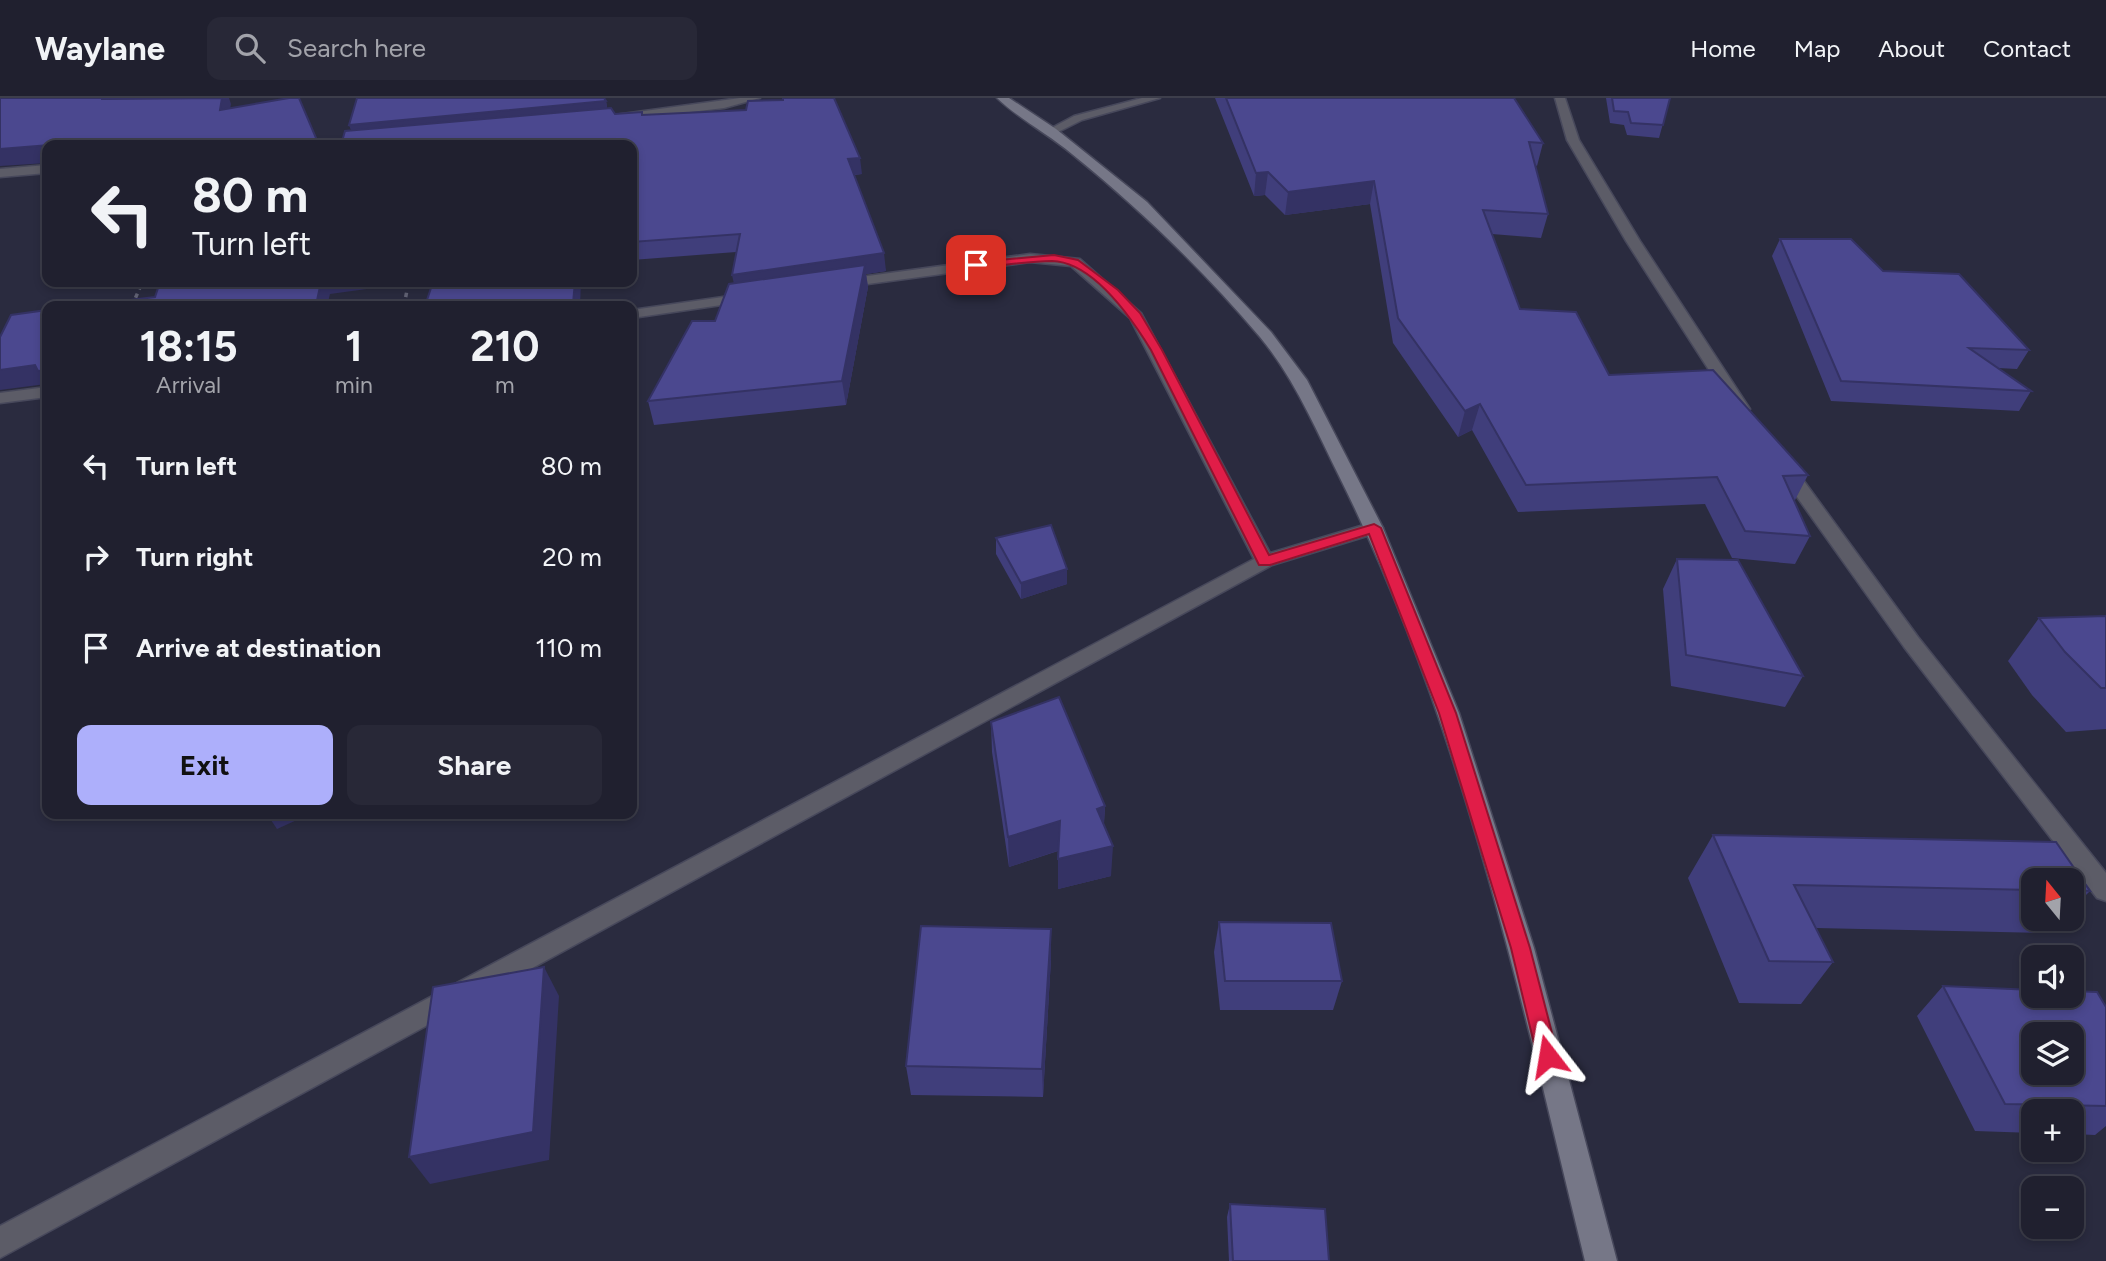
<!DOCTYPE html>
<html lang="en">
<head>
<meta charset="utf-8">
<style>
  body { margin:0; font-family:Figtree,sans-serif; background:#282837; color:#f1f3f6; height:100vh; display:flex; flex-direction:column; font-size:26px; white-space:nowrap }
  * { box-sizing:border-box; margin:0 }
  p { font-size:23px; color:#a2a3aa }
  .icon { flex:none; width:38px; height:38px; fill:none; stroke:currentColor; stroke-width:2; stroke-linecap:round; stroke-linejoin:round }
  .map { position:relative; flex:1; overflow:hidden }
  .side { position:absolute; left:42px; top:203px; width:595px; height:518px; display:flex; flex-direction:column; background:#20202f; border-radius:14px; box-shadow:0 4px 10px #0003,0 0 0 2px #3d3e4b }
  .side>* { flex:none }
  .guide { position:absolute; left:42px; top:42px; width:595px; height:147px; border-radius:14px; box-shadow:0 4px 10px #0003,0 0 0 2px #3d3e4b; background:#20202f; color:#f1f3f6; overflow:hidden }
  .needle { width:46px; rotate:342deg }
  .controls { position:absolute; left:2021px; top:770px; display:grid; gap:14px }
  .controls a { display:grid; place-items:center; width:63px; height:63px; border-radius:14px; background:#20202f; box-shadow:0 4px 10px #0003,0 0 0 2px #3d3e4b; font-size:35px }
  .pin { position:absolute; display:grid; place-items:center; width:60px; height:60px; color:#fff; margin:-30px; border-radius:14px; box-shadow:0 4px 10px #0006 }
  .me { position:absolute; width:77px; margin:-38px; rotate:346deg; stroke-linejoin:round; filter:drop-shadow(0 0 5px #0008) }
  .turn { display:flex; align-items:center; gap:24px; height:147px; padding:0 35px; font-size:32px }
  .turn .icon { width:91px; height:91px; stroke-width:2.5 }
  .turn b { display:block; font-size:49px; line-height:60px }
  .eta { display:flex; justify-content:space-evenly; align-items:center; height:119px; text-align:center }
  .eta b { font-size:42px; font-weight:700; line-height:49px }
  .action { display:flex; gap:14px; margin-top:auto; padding:14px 35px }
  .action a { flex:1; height:80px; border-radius:14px; background:#adaffb; color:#111; font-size:28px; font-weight:700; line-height:80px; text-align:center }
  .action a+a { background:#282837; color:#f1f3f6 }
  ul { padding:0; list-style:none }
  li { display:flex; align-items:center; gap:21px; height:91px; padding:0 35px }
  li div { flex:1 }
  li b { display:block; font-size:26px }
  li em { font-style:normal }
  header { display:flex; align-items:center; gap:42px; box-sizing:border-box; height:98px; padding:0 35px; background:#20202f; border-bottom:2px solid #3d3e4b }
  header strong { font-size:33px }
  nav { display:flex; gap:38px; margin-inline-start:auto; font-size:24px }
  .search { width:490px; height:63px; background:#282837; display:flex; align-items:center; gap:18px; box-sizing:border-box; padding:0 24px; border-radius:14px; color:#a2a3aa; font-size:26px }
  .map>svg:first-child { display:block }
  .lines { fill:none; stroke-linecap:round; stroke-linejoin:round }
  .street-casing { stroke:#47485b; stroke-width:3 }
  .secondary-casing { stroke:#47485b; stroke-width:3 }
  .path-far1 { stroke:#626375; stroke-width:2.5; stroke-dasharray:3.5 3.5; stroke-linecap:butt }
  .path { stroke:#626375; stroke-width:3.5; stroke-dasharray:4.5 4.5; stroke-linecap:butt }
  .street { fill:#5c5c67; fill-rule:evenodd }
  .secondary { fill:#767787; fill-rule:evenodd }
  .wall { fill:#403e7b }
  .shaded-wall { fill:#343264 }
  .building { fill:#4b488f; stroke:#343264; stroke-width:2; fill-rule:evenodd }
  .route { fill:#e11d48; stroke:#92132f; stroke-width:2 }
</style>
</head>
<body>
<header>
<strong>Waylane</strong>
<div class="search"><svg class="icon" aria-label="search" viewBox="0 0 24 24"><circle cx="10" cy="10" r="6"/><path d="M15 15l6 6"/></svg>Search here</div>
<nav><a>Home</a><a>Map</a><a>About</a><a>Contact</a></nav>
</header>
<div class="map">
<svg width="2106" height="1163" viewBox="0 0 2106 1163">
  <rect width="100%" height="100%" fill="#2a2b3f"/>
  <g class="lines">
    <defs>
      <g id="street">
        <polygon points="740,0 760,0 724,10 615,23 609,20 615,17"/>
        <polygon points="1142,0 1160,0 1082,22 1056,35 1046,33 1074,18"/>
        <polygon points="1555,0 1565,0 1579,42 1640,143 1750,311 1748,314 1736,314 1626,143 1567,42"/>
        <polygon points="47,67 47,75 0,79 0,71"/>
        <polygon points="1030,156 1080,161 1141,215 1270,455 1374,424 1380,426 1383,430 1380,434 1272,467 0,1160 0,1128 1254,461 1130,220 1071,168 1030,164 838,190 831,186 838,182"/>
        <polygon points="751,195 756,196 756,202 632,220 632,212"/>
        <polygon points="47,289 47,299 0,305 0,295"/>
        <polygon points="1784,363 1790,364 1918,539 2106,775 2106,803 2097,800 1904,549 1775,368"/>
      </g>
      <path id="secondary" d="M 997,0 L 1009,0 L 1056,31 L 1147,104 L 1271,234 L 1307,282 L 1383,430 L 1459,615 L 1534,850 L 1617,1163 L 1585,1163 C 1520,898 1462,625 1340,380 C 1316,332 1295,281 1260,239 C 1204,173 1140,111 1072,56 C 1048,36 1019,21 997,0 Z"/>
    </defs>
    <use href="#street" class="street-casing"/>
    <use href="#secondary" class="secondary-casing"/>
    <g class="path-far1">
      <polyline points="141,189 143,184"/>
      <polyline points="408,189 409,184"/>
    </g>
    <g class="path">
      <polyline points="132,208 141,187"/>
      <polyline points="404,208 408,187"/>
    </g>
    <use href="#street" class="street"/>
    <use href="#secondary" class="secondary"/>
  </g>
  <g class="wall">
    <polygon points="1215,0 1514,0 1543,45 1537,68 1535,67 1548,116 1541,140 1492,136 1520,211 1609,277 1808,377 1794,404 1810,438 1795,466 1732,460 1705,406 1518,414 1472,332 1458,339 1393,245 1370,106 1285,117 1265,97 1254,98"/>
    <polygon points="1606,0 1670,0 1659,40 1627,37 1624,27 1610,25"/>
    <polygon points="606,3 607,10 615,16 643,17 862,76 854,77 886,173 866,176 868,189 846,307 654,327 648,303 715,223 734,185 736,154 632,162 632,47 352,33 349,27"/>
    <polygon points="1780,141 1883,173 2029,252 2017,271 1998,270 2031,293 2019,313 1831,303 1772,158"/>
    <polygon points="996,440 1067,471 1067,486 1021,501 996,456"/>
    <polygon points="1677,461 1803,578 1785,609 1671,588 1663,491"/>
    <polygon points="2106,518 2106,631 2066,634 2032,597 2008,563 2039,520"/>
    <polygon points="991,624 1105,708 1104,726 1111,778 1058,791 1058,753 1009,769 992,654"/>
    <polygon points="1713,737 2056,744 2090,793 2072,811 2072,782 2034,782 2034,821 2063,821 2049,835 1816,830 1833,864 1801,906 1739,905 1688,780"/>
    <polygon points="1219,824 1342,883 1333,912 1220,912 1214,854"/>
    <polygon points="1051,861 1043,999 911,997 906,968"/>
    <polygon points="1943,888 2106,909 2106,1028 2095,1037 2072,1036 2072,1013 2034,1013 2034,1035 1975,1033 1917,918"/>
    <polygon points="1230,1106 1329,1163 1229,1163 1227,1119"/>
  </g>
  <g class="shaded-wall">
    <polygon points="222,0 229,0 231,6 227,27 220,12"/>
    <polygon points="606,3 608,15 354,39 349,27"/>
    <polygon points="47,48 47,65 0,68 0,51"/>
    <polygon points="860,60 862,76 850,77 848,61"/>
    <polygon points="1268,74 1265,97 1254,98 1256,75"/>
    <polygon points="1374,83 1370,106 1285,117 1288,94"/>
    <polygon points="884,155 886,173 866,176 868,189 846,307 842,283 736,195 732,177"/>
    <polygon points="321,184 418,184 330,196 327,208 304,208"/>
    <polygon points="575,184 581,184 580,208 540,208"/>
    <polygon points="35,267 47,272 47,289 46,286 0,292 0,272"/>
    <polygon points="1480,306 1472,332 1458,339 1465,313"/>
    <polygon points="1067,471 1067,486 1021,501 1021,485"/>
    <polygon points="1105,708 1103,738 1097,711"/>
    <polygon points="267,716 310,716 277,731"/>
    <polygon points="1060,723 1060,752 1009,769 1008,739"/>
    <polygon points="1113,748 1111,778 1058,791 1058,761"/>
    <polygon points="1051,831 1051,861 1043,999 1042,971"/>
    <polygon points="544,869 559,898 549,1062 430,1086 409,1059"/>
  </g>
  <g class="building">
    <polygon points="0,0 102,0 102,1 222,0 220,12 289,0 299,0 319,47 75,47 76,45 0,51"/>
    <polygon points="357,0 604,0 606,3 349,27"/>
    <polygon points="783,0 834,0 860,60 848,61 884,155 732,177 740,136 632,144 632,47 341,47 345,33 611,10 615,16 642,14 642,17 746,12 748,3 783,2"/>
    <polygon points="1226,0 1514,0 1543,45 1529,44 1548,116 1483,112 1520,211 1576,214 1609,277 1713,272 1808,377 1783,378 1810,438 1745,433 1717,379 1526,387 1480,306 1465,313 1398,220 1374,83 1288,94 1268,74 1256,75"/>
    <polygon points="1612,0 1670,0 1663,27 1631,25 1628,14 1614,13"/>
    <polygon points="1780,141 1851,141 1883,173 1959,176 2029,252 1969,250 2031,293 1841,283"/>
    <polygon points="865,167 842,283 648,303 692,223 715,223 729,186"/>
    <polygon points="160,184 321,184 316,207 304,208 80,208 155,199"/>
    <polygon points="433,184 575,184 573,205 540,208 425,208"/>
    <polygon points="47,212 47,272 38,273 35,267 0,272 0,239 11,217"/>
    <polygon points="1051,427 1067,471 1021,485 996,440"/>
    <polygon points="1677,461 1738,462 1803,578 1686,557"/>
    <polygon points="2106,518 2106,590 2101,590 2065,554 2039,520"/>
    <polygon points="1059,599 1105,708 1097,711 1113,748 1058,761 1060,723 1008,739 991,624"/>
    <polygon points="1713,737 2056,744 2090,793 2072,792 2072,782 2034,782 2034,792 1794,787 1833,864 1769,863"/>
    <polygon points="1219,824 1331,825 1342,883 1225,883"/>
    <polygon points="921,828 1051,831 1042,971 906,968"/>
    <polygon points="544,869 533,1034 409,1059 433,889"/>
    <path d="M 1943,888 L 2034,892 L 2034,898 L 2072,898 L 2072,893 L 2097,894 L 2106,909 L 2106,1008 L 2005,1006 ZM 2034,936 L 2072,936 L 2072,975 L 2034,975 Z"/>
    <polygon points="1230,1106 1325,1111 1329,1163 1233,1163"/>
  </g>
  <path class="route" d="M 1054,157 L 1078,162 L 1118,192 L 1140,215 L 1162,252 L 1269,457 L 1374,426 L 1381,430 L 1456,615 L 1530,850 L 1558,958 L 1555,964 L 1548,967 L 1540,964 L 1537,958 L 1511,850 L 1439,615 L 1369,436 L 1270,467 L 1259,467 L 1151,252 C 1132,221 1093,164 1052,163 C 1027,163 1001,168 976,170 L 970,167 L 976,164 Z"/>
</svg>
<div class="controls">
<a><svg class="needle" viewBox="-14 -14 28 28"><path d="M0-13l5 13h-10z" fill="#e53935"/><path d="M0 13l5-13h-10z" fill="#a2a3aa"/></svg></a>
<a><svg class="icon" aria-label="sound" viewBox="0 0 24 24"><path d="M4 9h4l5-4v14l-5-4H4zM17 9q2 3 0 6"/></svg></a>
<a><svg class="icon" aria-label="layers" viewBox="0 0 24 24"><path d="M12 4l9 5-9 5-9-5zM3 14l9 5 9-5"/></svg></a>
<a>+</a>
<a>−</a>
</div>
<div class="pin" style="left:976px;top:167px;background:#d93025"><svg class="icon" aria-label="arrive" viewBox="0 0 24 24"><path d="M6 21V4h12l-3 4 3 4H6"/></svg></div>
<svg class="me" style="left:1548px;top:958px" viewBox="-20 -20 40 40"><path d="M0-17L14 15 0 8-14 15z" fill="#e11d48" stroke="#fff" stroke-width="4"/></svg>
<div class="guide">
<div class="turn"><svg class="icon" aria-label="left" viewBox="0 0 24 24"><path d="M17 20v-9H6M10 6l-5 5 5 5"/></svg><div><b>80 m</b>Turn left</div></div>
</div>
<section class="side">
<div class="eta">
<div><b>18:15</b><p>Arrival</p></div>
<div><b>1</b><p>min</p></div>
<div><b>210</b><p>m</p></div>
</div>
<ul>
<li><svg class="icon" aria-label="left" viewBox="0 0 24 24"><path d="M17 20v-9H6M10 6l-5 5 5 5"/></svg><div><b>Turn left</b></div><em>80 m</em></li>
<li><svg class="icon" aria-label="right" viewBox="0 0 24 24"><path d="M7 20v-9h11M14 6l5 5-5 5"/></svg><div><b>Turn right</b></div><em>20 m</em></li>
<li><svg class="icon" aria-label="arrive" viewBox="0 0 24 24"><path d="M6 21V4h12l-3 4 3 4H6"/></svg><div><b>Arrive at destination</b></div><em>110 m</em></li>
</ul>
<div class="action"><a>Exit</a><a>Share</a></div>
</section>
</div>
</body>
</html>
